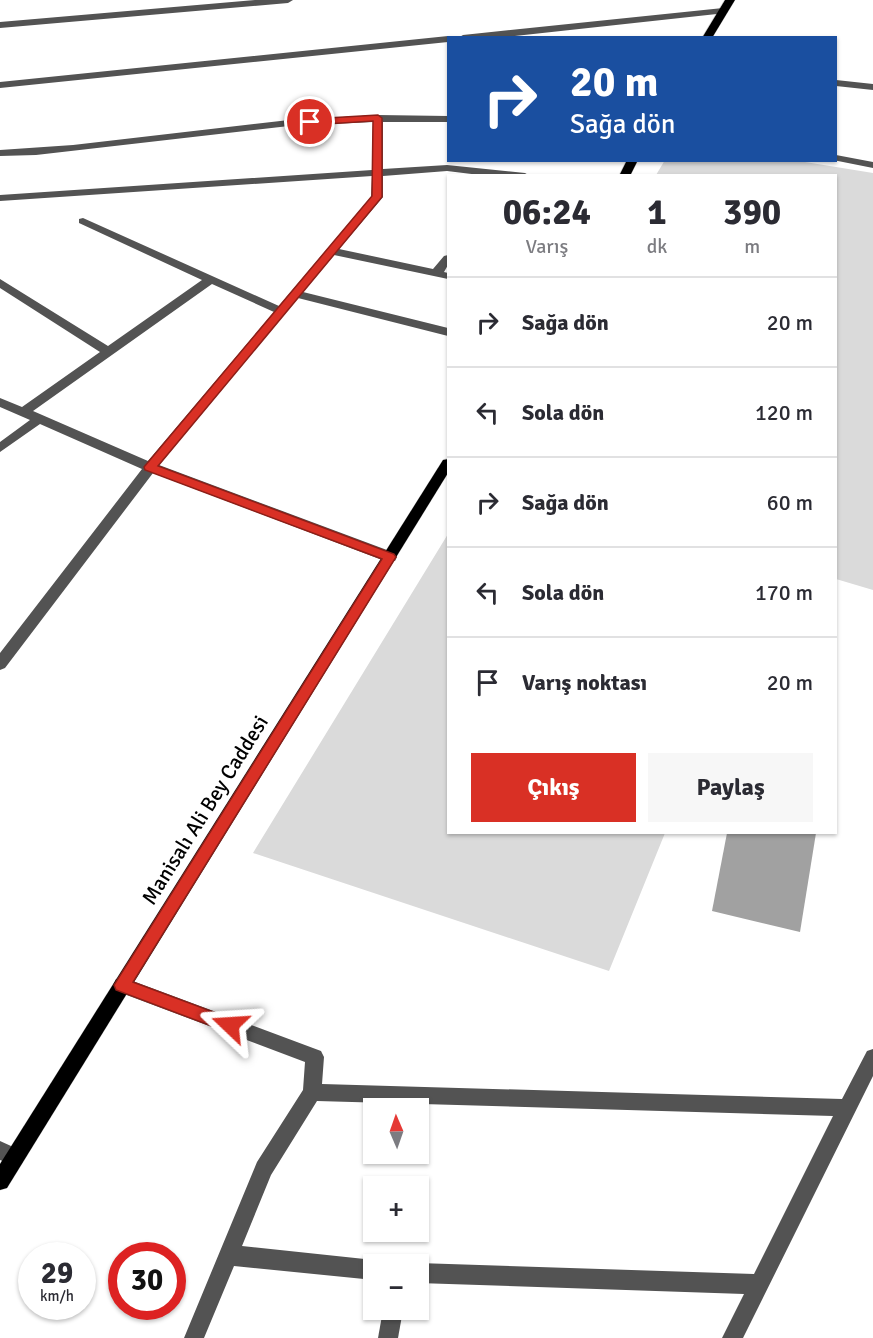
<!DOCTYPE html>
<html lang="tr">
<head>
<meta charset="utf-8">
<style>
  body { margin:0; font-family:Signika,sans-serif; background:#f7f7f7; color:#2b2b33; height:100vh; display:flex; flex-direction:column; font-size:22px; white-space:nowrap }
  * { box-sizing:border-box; margin:0 }
  p { font-size:20px; color:#7c7c81 }
  .icon { flex:none; width:33px; height:33px; fill:none; stroke:currentColor; stroke-width:2; stroke-linecap:round; stroke-linejoin:round }
  .map { position:relative; flex:1; overflow:hidden }
  .sheet { position:absolute; left:447px; top:174px; width:390px; height:660px; display:flex; flex-direction:column; background:#fff; border-radius:0px; box-shadow:0 2px 4px #0004 }
  .sheet>* { flex:none }
  .top-card { position:absolute; left:447px; top:36px; width:390px; height:126px; border-radius:0px; box-shadow:0 2px 4px #0004; background:#1a4fa0; color:#fff; overflow:hidden }
  .needle { width:39px; rotate:358deg }
  .controls { position:absolute; left:363px; top:1098px; display:grid; gap:12px }
  .controls a { display:grid; place-items:center; width:66px; height:66px; border-radius:0px; background:#fff; box-shadow:0 2px 4px #0004; font-size:30px }
  .speed { position:absolute; left:18px; top:1242px; display:flex; gap:12px; font-size:30px; font-weight:700; text-align:center }
  .speed>* { display:grid; place-content:center; width:78px; height:78px; border-radius:50%; background:#fff; box-shadow:0 2px 4px #0004; line-height:1 }
  .speed small { font-size:15px; font-weight:400 }
  .speed .limit { border:9px solid #d22; background:#fff; color:#111 }
  .pin { position:absolute; display:grid; place-items:center; width:51px; height:51px; color:#fff; margin:-26px; border:3px solid #fff; border-radius:50%; box-shadow:0 2px 6px #0007 }
  .me { position:absolute; width:66px; margin:-33px; rotate:290deg; stroke-linejoin:round; filter:drop-shadow(0 0 4px #0008) }
  .turn { display:flex; align-items:center; gap:21px; height:126px; padding:0 24px; font-size:27px }
  .turn .icon { width:78px; height:78px; stroke-width:2.5 }
  .turn b { display:block; font-size:42px; line-height:51px }
  .eta { display:flex; justify-content:space-evenly; align-items:center; height:102px; text-align:center }
  .eta b { font-size:36px; font-weight:700; line-height:42px }
  .cta { display:flex; gap:12px; margin-top:auto; padding:12px 24px }
  .cta a { flex:1; height:69px; border-radius:0px; background:#d93025; color:#fff; font-size:24px; font-weight:700; line-height:69px; text-align:center }
  .cta a+a { background:#f7f7f7; color:#2b2b33 }
  ul { padding:0; list-style:none }
  li { display:flex; align-items:center; gap:18px; height:90px; padding:0 24px; border-top:2px solid #e1e1e2 }
  li div { flex:1 }
  li b { display:block; font-size:22px }
  li em { font-style:normal }
  .map>svg:first-child { display:block }
  .green { fill:#dadada }
  .water { fill:#a1a1a1 }
  .lines { fill:none; stroke-linecap:round; stroke-linejoin:round }
  .major-casing { stroke:#dbdbdb; stroke-width:1 }
  .minor { fill:#535353; fill-rule:evenodd }
  .major { fill:#000; fill-rule:evenodd }
  .route { fill:#d93025; stroke:#8d1f18; stroke-width:1.5 }
  .labels { text-anchor:middle; dominant-baseline:central; stroke-width:5; stroke-linejoin:round; paint-order:stroke }
  .street-label { font-size:21px; fill:#000; stroke:#fff }
</style>
</head>
<body>
<div class="map">
<svg width="873" height="1338" viewBox="0 0 873 1338">
  <rect width="100%" height="100%" fill="#fff"/>
  <g class="green">
    <polygon points="665,160 799,161 873,173 873,590 836,579 836,176 656,175"/>
    <polygon points="448,534 448,832 665,833 609,971 253,853"/>
  </g>
  <polygon class="water" points="727,833 816,833 800,932 712,911"/>
  <g class="lines">
    <defs>
      <g id="major">
        <polygon points="725,0 735,0 712,38 702,38"/>
        <polygon points="627,160 638,160 630,176 619,176"/>
        <polygon points="448,459 448,473 7,1188 0,1190 0,1164 443,460"/>
      </g>
    </defs>
    <use href="#major" class="major-casing"/>
    <g class="minor">
      <polygon points="255,0 293,0 288,3 0,28 0,22"/>
      <polygon points="723,8 726,9 726,13 496,38 458,38 463,35"/>
      <polygon points="448,36 452,38 448,38 448,42 0,88 0,82"/>
      <polygon points="836,80 873,84 873,90 836,86"/>
      <path d="M 378,115 L 448,116 L 448,122 L 383,122 L 383,169 L 447,165 L 525,173 L 530,176 L 488,176 L 447,171 L 383,176 L 383,197 L 339,249 L 433,269 L 444,256 L 448,255 L 448,265 L 444,272 L 448,273 L 448,279 L 334,255 L 303,292 L 448,328 L 448,336 L 298,298 L 159,465 L 395,553 L 397,557 L 395,561 L 385,561 L 153,473 L 5,668 L 0,670 L 0,653 L 142,469 L 40,424 L 0,452 L 0,442 L 30,420 L 0,407 L 0,398 L 22,407 L 100,352 L 0,288 L 0,279 L 108,346 L 202,280 L 79,223 L 79,219 L 83,218 L 279,306 L 371,197 L 372,176 L 0,201 L 0,195 L 372,170 L 373,122 L 289,126 L 36,155 L 0,156 L 0,150 L 73,145 L 289,120 ZM 212,284 L 274,312 L 148,461 L 33,411 Z"/>
      <polygon points="836,155 873,162 873,168 833,160 836,160"/>
      <polygon points="122,977 321,1051 324,1057 322,1084 842,1099 867,1051 873,1049 873,1076 743,1338 722,1338 744,1294 418,1283 418,1264 414,1264 418,1263 754,1274 833,1116 317,1101 271,1175 242,1246 374,1260 382,1264 374,1264 374,1280 234,1266 204,1338 184,1338 257,1162 303,1090 305,1062 116,991 113,985 116,979"/>
      <polygon points="0,1141 22,1151 25,1157 22,1163 15,1166 0,1160"/>
      <polygon points="383,1310 403,1310 398,1338 378,1338"/>
    </g>
    <use href="#major" class="major"/>
  </g>
  <polygon class="route" points="378,115 382,118 382,197 158,466 394,554 396,557 133,982 235,1020 238,1025 235,1030 230,1033 116,990 114,985 382,559 145,470 144,467 372,196 373,121 310,125 306,122 310,119"/>
  <g class="labels">
    <g class="street-label">
      <text transform="translate(205 810) rotate(-58)">Manisalı Ali Bey Caddesi</text>
    </g>
  </g>
</svg>
<div class="controls">
<a><svg class="needle" viewBox="-14 -14 28 28"><path d="M0-13l5 13h-10z" fill="#e53935"/><path d="M0 13l5-13h-10z" fill="#7c7c81"/></svg></a>
<a>+</a>
<a>−</a>
</div>
<div class="speed"><div>29<small>km/h</small></div><div class="limit">30</div></div>
<div class="pin" style="left:310px;top:122px;background:#d93025"><svg class="icon" aria-label="arrive" viewBox="0 0 24 24"><path d="M6 21V4h12l-3 4 3 4H6"/></svg></div>
<svg class="me" style="left:230px;top:1025px" viewBox="-20 -20 40 40"><path d="M0-17L14 15 0 8-14 15z" fill="#d93025" stroke="#fff" stroke-width="4"/></svg>
<div class="top-card">
<div class="turn"><svg class="icon" aria-label="right" viewBox="0 0 24 24"><path d="M7 20v-9h11M14 6l5 5-5 5"/></svg><div><b>20 m</b>Sağa dön</div></div>
</div>
<section class="sheet">
<div class="eta">
<div><b>06:24</b><p>Varış</p></div>
<div><b>1</b><p>dk</p></div>
<div><b>390</b><p>m</p></div>
</div>
<ul>
<li><svg class="icon" aria-label="right" viewBox="0 0 24 24"><path d="M7 20v-9h11M14 6l5 5-5 5"/></svg><div><b>Sağa dön</b></div><em>20 m</em></li>
<li><svg class="icon" aria-label="left" viewBox="0 0 24 24"><path d="M17 20v-9H6M10 6l-5 5 5 5"/></svg><div><b>Sola dön</b></div><em>120 m</em></li>
<li><svg class="icon" aria-label="right" viewBox="0 0 24 24"><path d="M7 20v-9h11M14 6l5 5-5 5"/></svg><div><b>Sağa dön</b></div><em>60 m</em></li>
<li><svg class="icon" aria-label="left" viewBox="0 0 24 24"><path d="M17 20v-9H6M10 6l-5 5 5 5"/></svg><div><b>Sola dön</b></div><em>170 m</em></li>
<li><svg class="icon" aria-label="arrive" viewBox="0 0 24 24"><path d="M6 21V4h12l-3 4 3 4H6"/></svg><div><b>Varış noktası</b></div><em>20 m</em></li>
</ul>
<div class="cta"><a>Çıkış</a><a>Paylaş</a></div>
</section>
</div>
</body>
</html>
